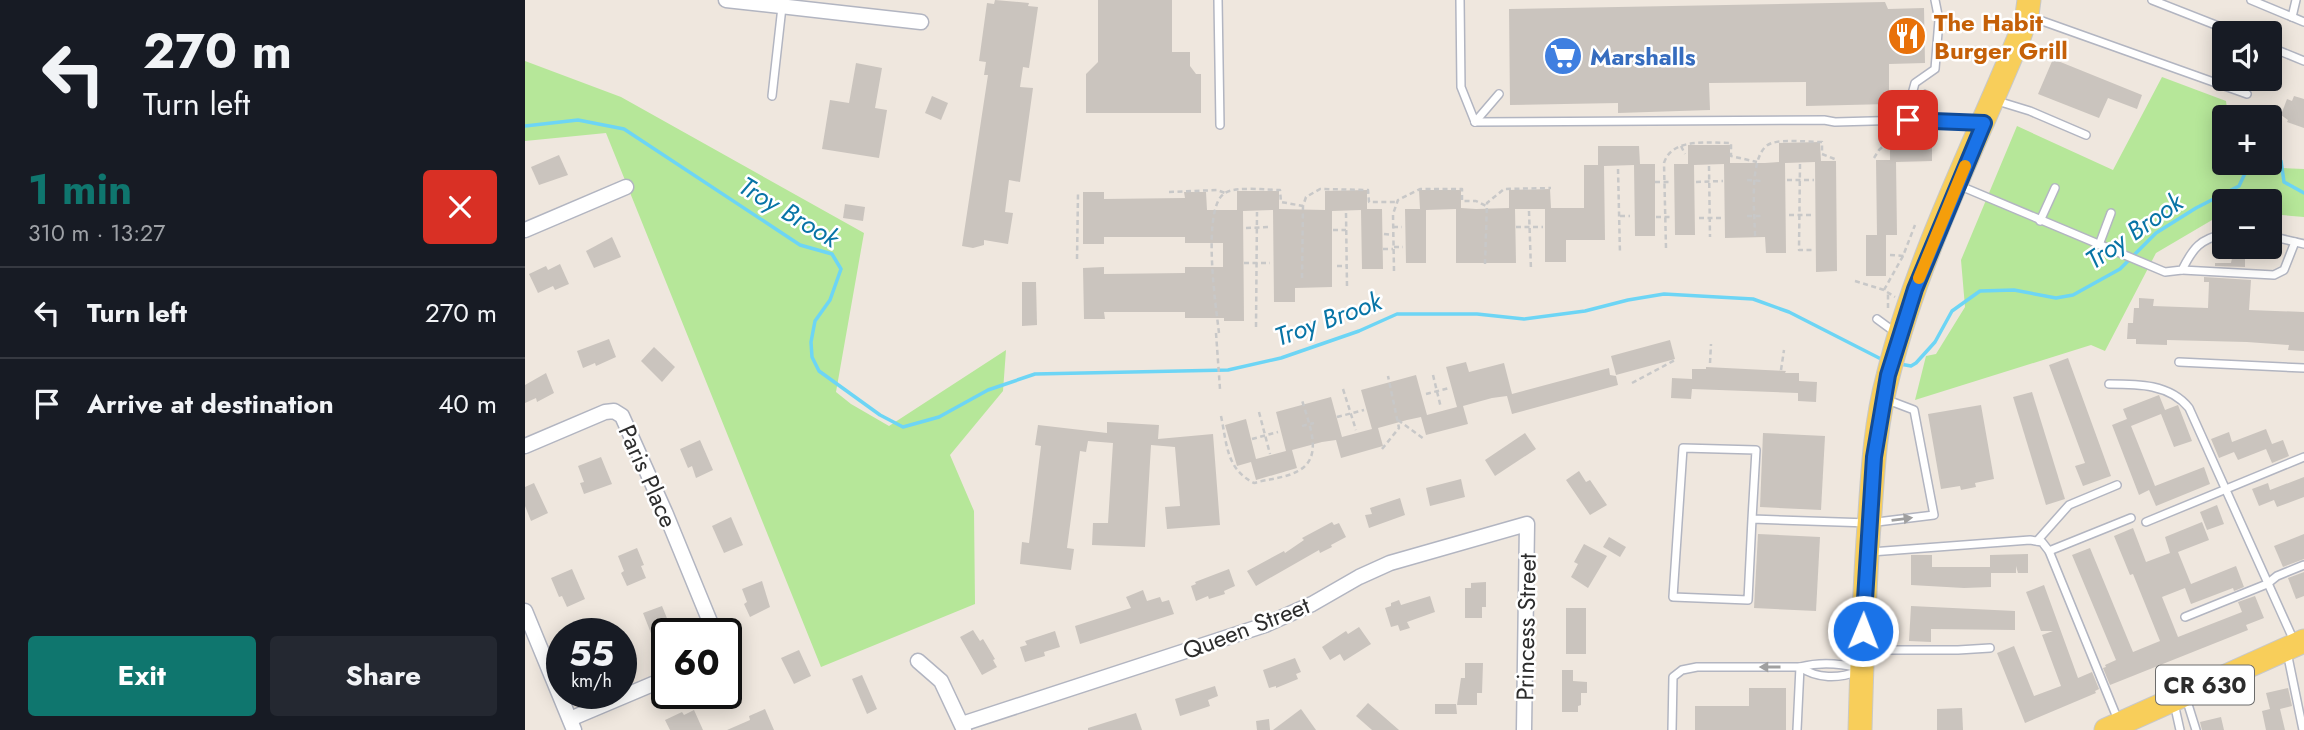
<!DOCTYPE html>
<html lang="en">
<head>
<meta charset="utf-8">
<style>
  body { margin:0; font-family:Jost,sans-serif; background:#242831; color:#f1f3f6; height:100vh; display:flex; flex-direction:column; font-size:26px; white-space:nowrap }
  * { box-sizing:border-box; margin:0 }
  p { font-size:23px; color:#9ea1a6 }
  .icon { flex:none; width:38px; height:38px; fill:none; stroke:currentColor; stroke-width:2; stroke-linecap:round; stroke-linejoin:round }
  .map { position:relative; flex:1; overflow:hidden }
  .panel { display:flex; flex-direction:column; background:#171b24; width:525px }
  .panel>* { flex:none }
  .banner { background:#171b24; color:#f1f3f6; overflow:hidden }
  .buttons { position:absolute; left:1687px; top:21px; display:grid; gap:14px }
  .buttons a { display:grid; place-items:center; width:70px; height:70px; border-radius:7px; background:#171b24; box-shadow:0 4px 18px #0003; font-size:35px }
  .speed { position:absolute; left:21px; top:618px; display:flex; gap:14px; font-size:35px; font-weight:700; text-align:center }
  .speed>* { display:grid; place-content:center; width:91px; height:91px; border-radius:50%; background:#171b24; box-shadow:0 4px 18px #0003; line-height:1 }
  .speed small { font-size:18px; font-weight:400 }
  .speed .limit { border:4px solid #111; border-radius:10px; background:#fff; color:#111 }
  .pin { position:absolute; display:grid; place-items:center; width:60px; height:60px; color:#fff; margin:-30px; border-radius:14px; box-shadow:0 4px 10px #0006 }
  .me { position:absolute; width:77px; margin:-38px; rotate:1deg; stroke-linejoin:round; filter:drop-shadow(0 0 5px #0008) }
  .turn { display:flex; align-items:center; gap:24px; height:147px; padding:0 28px; font-size:32px }
  .turn .icon { width:91px; height:91px; stroke-width:2.5 }
  .turn b { display:block; font-size:49px; line-height:60px }
  .round { display:grid; place-items:center; flex:none; width:74px; height:74px; border-radius:7px; background:#242831 }
  .headline { display:flex; align-items:center; justify-content:space-between; height:119px; padding:0 28px }
  h1 { font-size:42px; font-weight:700; line-height:52px; color:#0f766e }
  .button { display:flex; gap:14px; margin-top:auto; padding:14px 28px }
  .button a { flex:1; height:80px; border-radius:7px; background:#0f766e; color:#fff; font-size:28px; font-weight:700; line-height:80px; text-align:center }
  .button a+a { background:#242831; color:#f1f3f6 }
  ul { padding:0; list-style:none }
  li { display:flex; align-items:center; gap:21px; height:91px; padding:0 28px; border-top:2px solid #363941 }
  li div { flex:1 }
  li b { display:block; font-size:26px }
  li em { font-style:normal }
  main { display:flex; flex:1; min-height:0 }
  .map>svg:first-child { display:block }
  .green { fill:#b6e799 }
  .lines { fill:none; stroke-linecap:round; stroke-linejoin:round }
  .stream { stroke:#6dd5f5; stroke-width:3.5 }
  .building { fill:#cac4be }
  .lane-casing { stroke:#b2b5c1; stroke-width:10 }
  .street-casing { stroke:#b2b5c1; stroke-width:17 }
  .primary-casing { stroke:#c8c8c8; stroke-width:25 }
  .path { stroke:#c8c8c8; stroke-width:2.5; stroke-dasharray:5 3.5; stroke-linecap:butt }
  .lane { stroke:#fff; stroke-width:7 }
  .street { stroke:#fff; stroke-width:14 }
  .primary { stroke:#f8ce5a; stroke-width:23 }
  .oneway { fill:#a0a0a0 }
  .route-casing { stroke:#114b97; stroke-width:18 }
  .route { stroke:#1a73e8; stroke-width:12 }
  .slow { stroke:#f59e0b; stroke-width:12 }
  .labels { text-anchor:middle; dominant-baseline:central; stroke-width:5; stroke-linejoin:round; paint-order:stroke }
  .shield { fill:#fff; stroke:#6c6c6c; stroke-width:2 }
  .shield-label { font-size:23px; font-weight:bold; fill:#2d2d2d }
  .food-label { font-size:24px; font-weight:bold; fill:#c56008; stroke:#fff; text-anchor:start }
  .shop-label { font-size:24px; font-weight:bold; fill:#366cbe; stroke:#fff; text-anchor:start }
  .street-label { font-size:24px; fill:#2d2d2d; stroke:#fff }
  .water-label { font-size:26px; font-style:italic; fill:#0774a6; stroke:#fff }
</style>
</head>
<body>
<main>
<section class="panel">
<div class="banner">
<div class="turn"><svg class="icon" aria-label="left" viewBox="0 0 24 24"><path d="M17 20v-9H6M10 6l-5 5 5 5"/></svg><div><b>270 m</b>Turn left</div></div>
</div>
<div class="headline"><div><h1>1 min</h1><p>310 m · 13:27</p></div><a class="round" style="background:#d93025;color:#fff"><svg class="icon" aria-label="close" viewBox="0 0 24 24"><path d="M6 6l12 12M18 6L6 18"/></svg></a></div>
<ul>
<li><svg class="icon" aria-label="left" viewBox="0 0 24 24"><path d="M17 20v-9H6M10 6l-5 5 5 5"/></svg><div><b>Turn left</b></div><em>270 m</em></li>
<li><svg class="icon" aria-label="arrive" viewBox="0 0 24 24"><path d="M6 21V4h12l-3 4 3 4H6"/></svg><div><b>Arrive at destination</b></div><em>40 m</em></li>
</ul>
<div class="button"><a>Exit</a><a>Share</a></div>
</section>
<div class="map">
<svg width="1779" height="730" viewBox="0 0 1779 730">
  <rect width="100%" height="100%" fill="#efe7de"/>
  <g class="green">
    <polygon points="0,61 96,97 339,233 311,392 326,404 364,426 481,350 478,391 425,455 449,511 450,604 296,667 81,133 0,141"/>
    <polygon points="1637,77 1701,101 1703,117 1699,117 1699,163 1706,163 1707,166 1779,169 1779,217 1745,214 1745,201 1699,201 1699,213 1631,253 1580,351 1566,345 1390,400 1401,356 1411,354 1440,307 1436,260 1492,126 1588,170"/>
  </g>
  <g class="lines">
    <g class="stream">
      <polyline points="0,126 53,120 99,129 275,245 307,254 316,269 305,300 290,321 286,342 287,357 294,371 355,415 378,427 414,417 463,390 510,374 703,370 756,358 834,331 872,314 952,314 999,319 1060,311 1103,300 1139,294 1228,299 1264,312 1358,360"/>
      <polyline points="1745,156 1756,161 1759,182 1779,193"/>
      <polyline points="1375,364 1386,366 1391,363 1410,342 1427,311 1455,291 1489,290 1531,298 1548,295 1595,269 1631,233 1671,208 1714,186 1725,163"/>
    </g>
  </g>
  <g class="building">
    <polygon points="470,0 504,3 503,6 513,7 504,68 498,67 495,87 508,88 495,182 484,180 480,212 488,213 483,244 459,240 459,245 448,248 437,246 463,75 459,75 461,62 454,61 462,3 469,4"/>
    <polygon points="573,0 647,0 647,52 665,52 665,66 671,74 676,74 676,113 561,113 561,74 573,62"/>
    <polygon points="1360,2 1363,9 1399,8 1400,63 1364,64 1364,104 1281,106 1281,82 1184,83 1185,110 1093,113 1093,103 985,105 984,9"/>
    <polygon points="1528,59 1617,95 1612,109 1583,98 1574,118 1513,94"/>
    <polygon points="331,63 357,68 350,108 362,110 354,158 297,149 305,100 324,103"/>
    <polygon points="407,96 423,103 416,120 400,113"/>
    <polygon points="1769,96 1779,99 1779,128 1762,122 1763,120 1756,115 1762,99 1767,101"/>
    <polygon points="1407,141 1407,161 1371,162 1372,235 1358,235 1361,235 1361,276 1341,276 1341,235 1352,235 1351,160 1365,160 1365,142"/>
    <polygon points="1295,142 1296,161 1311,161 1312,271 1291,272 1290,162 1260,163 1261,253 1241,253 1240,237 1200,238 1199,164 1169,165 1170,235 1150,235 1149,164 1163,164 1163,145 1205,145 1205,163 1240,163 1254,162 1254,143"/>
    <polygon points="1073,146 1114,146 1115,164 1130,164 1130,236 1110,236 1109,165 1079,166 1080,240 1041,240 1041,262 1020,262 1020,209 990,209 991,263 931,263 931,209 901,210 901,263 881,263 880,209 895,209 894,190 936,190 936,208 951,209 984,208 984,190 1025,189 1026,208 1059,208 1059,165 1073,165"/>
    <polygon points="34,155 43,175 14,185 6,167"/>
    <polygon points="842,190 842,209 857,209 858,269 837,269 836,210 807,211 807,287 770,288 770,302 749,302 748,210 718,211 719,321 699,321 699,318 660,318 660,312 579,312 580,319 559,319 558,268 579,267 579,274 660,273 660,267 698,267 698,243 660,243 660,237 579,237 579,244 558,244 558,192 579,192 579,199 660,198 659,192 681,192 682,210 712,210 712,191 754,191 754,209 800,210 800,191"/>
    <polygon points="320,204 340,207 338,221 318,218"/>
    <polygon points="87,237 96,257 69,268 61,251"/>
    <polygon points="1707,258 1720,259 1720,267 1690,266 1690,263 1706,263"/>
    <polygon points="35,264 44,284 30,290 28,286 13,293 4,274 21,266 23,270"/>
    <polygon points="1679,277 1726,280 1724,310 1779,312 1779,351 1763,350 1764,345 1722,342 1642,340 1642,345 1611,344 1611,339 1602,339 1603,323 1608,323 1609,308 1614,308 1614,298 1629,299 1628,306 1683,308 1684,282 1679,282"/>
    <polygon points="497,282 511,282 512,325 497,326"/>
    <polygon points="84,339 91,357 71,366 70,363 58,368 52,351"/>
    <polygon points="1145,340 1150,359 1091,375 1086,356"/>
    <polygon points="129,347 150,367 137,382 116,361"/>
    <polygon points="1543,358 1586,476 1558,486 1550,466 1560,463 1524,365"/>
    <polygon points="941,362 944,372 979,363 987,394 1084,368 1085,375 1091,376 1093,385 987,414 982,396 967,398 938,406 943,424 901,435 896,417 882,420 853,428 858,446 816,458 811,440 797,442 767,450 772,468 731,480 726,462 712,466 700,425 721,419 731,459 761,451 751,412 806,397 817,437 847,429 836,390 891,375 902,415 932,407 921,367"/>
    <polygon points="1181,367 1261,371 1260,373 1274,373 1274,381 1292,382 1291,402 1273,401 1273,393 1167,389 1166,399 1146,398 1147,378 1167,379 1167,369 1181,369"/>
    <polygon points="21,373 29,393 12,402 11,398 0,403 0,385"/>
    <polygon points="1507,392 1540,499 1521,505 1488,397"/>
    <polygon points="1634,395 1640,410 1653,405 1667,441 1649,447 1636,414 1606,426 1630,486 1679,467 1685,484 1631,506 1624,490 1614,495 1587,425 1602,419 1598,409"/>
    <polygon points="1456,405 1469,479 1450,483 1451,487 1436,490 1435,486 1416,489 1403,414"/>
    <polygon points="582,422 634,425 633,439 688,434 695,525 642,529 640,507 655,506 650,447 626,445 620,547 567,545 568,523 583,523 588,443 563,441 561,452 555,451 542,548 549,549 546,570 495,564 497,542 504,543 516,446 510,445 513,425 582,433"/>
    <polygon points="1741,429 1747,444 1758,440 1764,456 1747,463 1741,449 1713,460 1709,452 1694,458 1686,439 1704,432 1707,442"/>
    <polygon points="1000,433 1011,449 970,476 960,460"/>
    <polygon points="1238,433 1300,436 1296,510 1235,507"/>
    <polygon points="175,440 188,470 171,478 167,466 163,468 155,449"/>
    <polygon points="76,457 87,484 59,494 55,483 59,482 53,466"/>
    <polygon points="1054,471 1061,482 1065,480 1082,505 1065,515 1041,480"/>
    <polygon points="1779,477 1779,497 1752,507 1749,500 1734,506 1727,489 1743,483 1745,490"/>
    <polygon points="936,479 940,497 905,506 901,488"/>
    <polygon points="9,483 23,513 6,521 0,506 0,487"/>
    <polygon points="875,498 880,515 844,528 840,515 847,514 845,508"/>
    <polygon points="1692,505 1699,524 1682,530 1675,512"/>
    <polygon points="206,517 218,545 199,553 187,526"/>
    <polygon points="807,522 809,525 814,523 821,537 806,545 807,547 795,553 794,550 731,586 722,571 759,551 760,553 779,540 777,538"/>
    <polygon points="1677,522 1684,540 1653,552 1666,584 1711,566 1719,587 1709,591 1708,588 1666,604 1660,588 1637,597 1653,637 1717,612 1713,602 1730,596 1739,618 1721,625 1723,630 1585,685 1578,668 1581,667 1580,665 1591,660 1547,555 1565,548 1608,652 1635,641 1608,574 1605,575 1589,536 1608,528 1621,562 1645,553 1640,537"/>
    <polygon points="1233,534 1295,537 1291,611 1229,608"/>
    <polygon points="1779,534 1779,559 1758,567 1749,546"/>
    <polygon points="1084,537 1101,547 1095,557 1078,547"/>
    <polygon points="1059,544 1082,556 1063,588 1046,577 1053,564 1049,562"/>
    <polygon points="112,548 119,565 116,566 121,578 102,586 96,573 99,571 93,556"/>
    <polygon points="1503,554 1503,573 1493,573 1491,566 1491,573 1466,573 1466,587 1439,588 1386,585 1386,555 1407,555 1407,567 1465,567 1465,555"/>
    <polygon points="47,569 60,599 42,607 37,596 34,597 26,578"/>
    <polygon points="704,569 710,586 699,591 700,594 684,599 683,596 671,601 666,586 671,584 670,582"/>
    <polygon points="1779,572 1779,596 1771,599 1763,578"/>
    <polygon points="237,581 245,607 225,617 219,604 222,602 217,589"/>
    <polygon points="961,582 961,607 957,607 957,618 940,618 940,588 946,588 946,583"/>
    <polygon points="1519,585 1553,678 1567,672 1574,689 1570,691 1571,693 1500,723 1472,653 1489,646 1509,696 1536,686 1517,635 1528,631 1516,631 1501,592"/>
    <polygon points="618,590 622,601 635,597 637,602 644,600 649,614 555,644 550,626 606,608 601,597"/>
    <polygon points="905,596 910,612 882,622 885,628 875,631 873,625 866,627 860,608 866,606 866,603 874,600 876,605"/>
    <polygon points="137,606 148,633 142,634 129,641 118,613"/>
    <polygon points="1386,606 1490,611 1490,630 1406,629 1406,642 1384,641"/>
    <rect x="1041" y="608" width="20" height="46"/>
    <polygon points="834,627 846,644 819,661 815,654 805,660 797,647 821,631 823,634"/>
    <polygon points="448,630 455,641 458,639 470,659 468,660 472,667 457,675 435,637"/>
    <polygon points="530,631 535,647 519,652 520,656 500,662 495,647 502,645 500,641"/>
    <polygon points="274,650 286,676 269,684 256,658"/>
    <polygon points="770,658 776,672 771,674 773,679 751,688 751,686 744,688 738,670"/>
    <polygon points="940,663 958,663 957,693 952,693 952,705 932,705 936,678 940,678"/>
    <polygon points="1037,670 1048,670 1048,681 1062,682 1062,693 1056,693 1056,705 1053,706 1053,712 1037,712"/>
    <polygon points="337,675 352,709 342,714 327,679"/>
    <polygon points="690,686 693,696 683,700 685,706 655,716 650,699"/>
    <polygon points="1224,688 1261,688 1261,730 1170,730 1170,706 1224,706"/>
    <polygon points="1763,688 1767,706 1755,709 1760,730 1741,730 1737,711 1745,709 1741,693"/>
    <polygon points="843,703 874,730 847,730 831,716"/>
    <polygon points="910,704 931,704 932,714 910,714"/>
    <polygon points="1437,708 1438,730 1412,730 1412,709"/>
    <polygon points="240,709 249,730 202,730 225,720 224,716"/>
    <polygon points="776,709 791,730 748,730"/>
    <polygon points="169,710 178,730 145,730 140,720 157,712 159,715"/>
    <polygon points="611,713 617,730 563,730 563,728"/>
    <polygon points="1696,717 1699,730 1677,730 1675,722"/>
    <polygon points="744,719 745,730 732,730 731,721"/>
  </g>
  <g class="lines">
    <defs>
      <g id="lane">
        <polyline points="693,0 695,125"/>
        <polyline points="935,0 936,87 950,122"/>
        <polyline points="1627,0 1711,33"/>
        <polyline points="1726,0 1779,22"/>
        <polyline points="1506,17 1722,94"/>
        <polyline points="1767,17 1771,0"/>
        <polyline points="1745,47 1779,61"/>
        <polyline points="247,96 257,7"/>
        <polyline points="1469,100 1505,111 1561,135"/>
        <polyline points="1383,120 1384,105 1390,83 1410,69 1414,20 1410,0"/>
        <polyline points="950,122 1299,120 1310,122 1383,120 1453,123"/>
        <polyline points="950,122 974,94"/>
        <path d="M 1433,185 L 1640,272 L 1657,270 C 1668,248 1675,239 1699,234"/>
        <polyline points="1515,221 1530,188"/>
        <polyline points="1745,236 1779,244"/>
        <polyline points="1574,245 1586,213"/>
        <polyline points="1657,270 1749,275 1759,270 1770,242"/>
        <polyline points="1352,319 1371,333"/>
        <polyline points="1654,362 1779,368"/>
        <path d="M 1584,384 C 1613,384 1645,384 1664,408 L 1769,641"/>
        <polyline points="1227,519 1223,600 1148,597 1158,448 1231,450 1227,519 1344,523 1409,515 1389,410 1360,399"/>
        <polyline points="1621,522 1779,457"/>
        <polyline points="1512,541 1544,505 1592,485"/>
        <polyline points="1524,551 1606,518"/>
        <polyline points="1346,552 1505,540 1517,542 1524,551 1593,720"/>
        <polyline points="1660,617 1742,584 1752,576 1779,565"/>
        <polyline points="1342,650 1433,650 1465,648"/>
        <polyline points="1762,652 1778,730"/>
        <polyline points="1661,698 1671,730"/>
        <polyline points="1649,703 1655,730"/>
        <path d="M 1147,730 L 1148,677 L 1157,670 L 1172,667 L 1275,667 C 1294,662 1314,663 1333,668"/>
        <path d="M 1272,730 L 1275,667 C 1292,679 1314,679 1333,671"/>
      </g>
      <g id="street">
        <polyline points="201,0 396,22"/>
        <polyline points="0,230 101,187"/>
        <polyline points="0,446 80,412 89,411 97,416 140,512 190,634"/>
        <polyline points="0,611 49,730"/>
        <polyline points="393,661 416,681 439,730"/>
        <polyline points="45,719 142,678"/>
        <polyline points="437,724 740,625 787,604 834,577 865,563 1002,524 999,730"/>
      </g>
      <g id="primary">
        <path d="M 1335,730 C 1337,657 1339,585 1345,513 C 1348,467 1351,420 1363,376 C 1392,258 1449,147 1495,35 L 1502,15 L 1504,0"/>
        <polyline points="1581,730 1779,641"/>
      </g>
    </defs>
    <use href="#lane" class="lane-casing"/>
    <use href="#street" class="street-casing"/>
    <use href="#primary" class="primary-casing"/>
    <g class="path">
      <polyline points="1400,109 1400,89"/>
      <polyline points="1156,146 1160,154"/>
      <polyline points="1349,158 1354,150 1364,141 1410,139 1410,131"/>
      <polyline points="1275,164 1274,250 1288,250"/>
      <polyline points="1184,166 1185,237"/>
      <polyline points="1093,169 1095,254"/>
      <polyline points="1222,180 1237,181"/>
      <polyline points="1262,180 1289,180"/>
      <polyline points="1130,182 1146,182"/>
      <polyline points="1171,182 1198,181"/>
      <polyline points="644,192 692,190 700,193"/>
      <polyline points="1004,211 1006,270"/>
      <polyline points="821,213 822,287"/>
      <polyline points="1264,215 1288,215"/>
      <polyline points="1095,216 1105,216"/>
      <polyline points="1222,216 1239,216"/>
      <polyline points="1131,217 1148,217"/>
      <polyline points="1174,218 1196,218"/>
      <polyline points="868,227 877,227"/>
      <polyline points="991,227 1018,227"/>
      <polyline points="721,228 744,227"/>
      <polyline points="808,230 821,230"/>
      <polyline points="859,234 869,235"/>
      <path d="M 1230,236 C 1230,216 1222,150 1247,143 C 1261,139 1281,142 1297,142 L 1297,154 L 1312,160"/>
      <polyline points="869,247 878,247"/>
      <path d="M 1141,248 L 1139,163 C 1147,137 1185,143 1206,143 L 1206,156 L 1232,162"/>
      <polyline points="858,249 868,249"/>
      <polyline points="1365,255 1380,256"/>
      <polyline points="552,259 553,194"/>
      <polyline points="719,263 745,263"/>
      <polyline points="960,264 962,203 979,189 1026,188"/>
      <polyline points="812,266 821,266"/>
      <polyline points="869,271 868,214 873,200 895,189 937,189 937,201 951,201 961,206"/>
      <polyline points="777,278 778,206 781,197 795,189 843,190 844,202 873,202"/>
      <polyline points="1330,281 1359,290 1370,297"/>
      <polyline points="1359,290 1378,256 1390,225"/>
      <polyline points="1363,308 1363,294"/>
      <polyline points="731,327 732,212"/>
      <polyline points="691,333 695,389"/>
      <path d="M 694,333 C 691,307 676,207 700,193 C 711,186 742,190 755,190 L 756,202 L 778,206"/>
      <polyline points="1185,363 1186,344"/>
      <polyline points="1256,370 1259,350"/>
      <polyline points="908,375 916,408"/>
      <polyline points="1107,383 1152,359"/>
      <polyline points="818,389 831,430"/>
      <polyline points="901,394 924,388"/>
      <polyline points="734,412 745,454"/>
      <path d="M 696,416 C 702,444 701,469 729,483 C 743,479 761,478 773,471 C 800,457 783,422 777,400"/>
      <polyline points="812,417 839,410"/>
      <polyline points="873,420 899,439"/>
      <polyline points="777,426 789,423"/>
      <polyline points="727,439 753,432"/>
      <polyline points="857,449 874,428 863,376"/>
    </g>
    <use href="#lane" class="lane"/>
    <use href="#street" class="street"/>
    <use href="#primary" class="primary"/>
  </g>
  <defs><path id="oneway-solid" d="M-6-.8H1V-3.2L6.5 0L1 3.2V.8H-6Z" transform="scale(1.75)"/></defs>
  <g class="oneway">
    <use href="#oneway-solid" transform="translate(1377 519) rotate(-7)"/>
    <use href="#oneway-solid" transform="translate(1245 667) rotate(-180)"/>
  </g>
  <g class="lines">
    <defs>
      <polyline id="route" points="1338,631 1349,457 1363,375 1390,289 1459,123 1383,120"/>
    </defs>
    <use href="#route" class="route-casing"/>
    <use href="#route" class="route"/>
    <polyline class="slow" points="1394,278 1440,166"/>
  </g>
  <defs>
    <symbol id="restaurant-disc" viewBox="-11 -11 22 22"><circle r="9.5" fill="#e8710a" stroke="#fff"/><path d="M-5-6h1v4h1v-4h1v4h1v-4h1v5L-1.5 .5V6h-2V.5L-5-1ZM5-6V6H3V1.5H1.5Q1.5-4 5-6Z" fill="#fff"/></symbol>
    <symbol id="supermarket-disc" viewBox="-11 -11 22 22"><circle r="9.5" fill="#3f7fe0" stroke="#fff"/><path d="M-6-5.5h2.5l.6 2H6L4.5 2H-2.5L-4.4-4H-6ZM-1.5 3.2a1.3 1.3 0 1 0 .1 0ZM3 3.2a1.3 1.3 0 1 0 .1 0Z" fill="#fff"/></symbol>
  </defs>
  <g fill-rule="evenodd">
    <use href="#restaurant-disc" x="1360" y="14" width="44" height="44"/>
    <use href="#supermarket-disc" x="1016" y="34" width="44" height="44"/>
  </g>
  <g class="labels">
    <rect class="shield" x="1631" y="665.5" width="98" height="39" rx="5"/>
    <g class="shield-label">
      <text x="1680" y="685">CR 630</text>
    </g>
    <g class="food-label">
      <text x="1409" y="22">The Habit<tspan x="1409" dy="28">Burger Grill</tspan></text>
    </g>
    <g class="shop-label">
      <text x="1065" y="56">Marshalls</text>
    </g>
    <g class="street-label">
      <text transform="translate(123 476) rotate(66)">Paris Place</text>
      <text transform="translate(1001 627) rotate(-89)">Princess Street</text>
      <text transform="translate(721 628) rotate(-21)">Queen Street</text>
    </g>
    <g class="water-label">
      <text transform="translate(264 212) rotate(31)">Troy Brook</text>
      <text transform="translate(1609 231) rotate(-35)">Troy Brook</text>
      <text transform="translate(803 319) rotate(-20)">Troy Brook</text>
    </g>
  </g>
</svg>
<div class="buttons">
<a><svg class="icon" aria-label="sound" viewBox="0 0 24 24"><path d="M4 9h4l5-4v14l-5-4H4zM17 9q2 3 0 6"/></svg></a>
<a>+</a>
<a>−</a>
</div>
<div class="speed"><div>55<small>km/h</small></div><div class="limit">60</div></div>
<div class="pin" style="left:1383px;top:120px;background:#d93025"><svg class="icon" aria-label="arrive" viewBox="0 0 24 24"><path d="M6 21V4h12l-3 4 3 4H6"/></svg></div>
<svg class="me" style="left:1338px;top:631px" viewBox="-20 -20 40 40"><circle r="17" fill="#1a73e8" stroke="#fff" stroke-width="3"/><path d="M0-11L8 9 0 5-8 9z" fill="#fff"/></svg>
</div>
</main>
</body>
</html>
